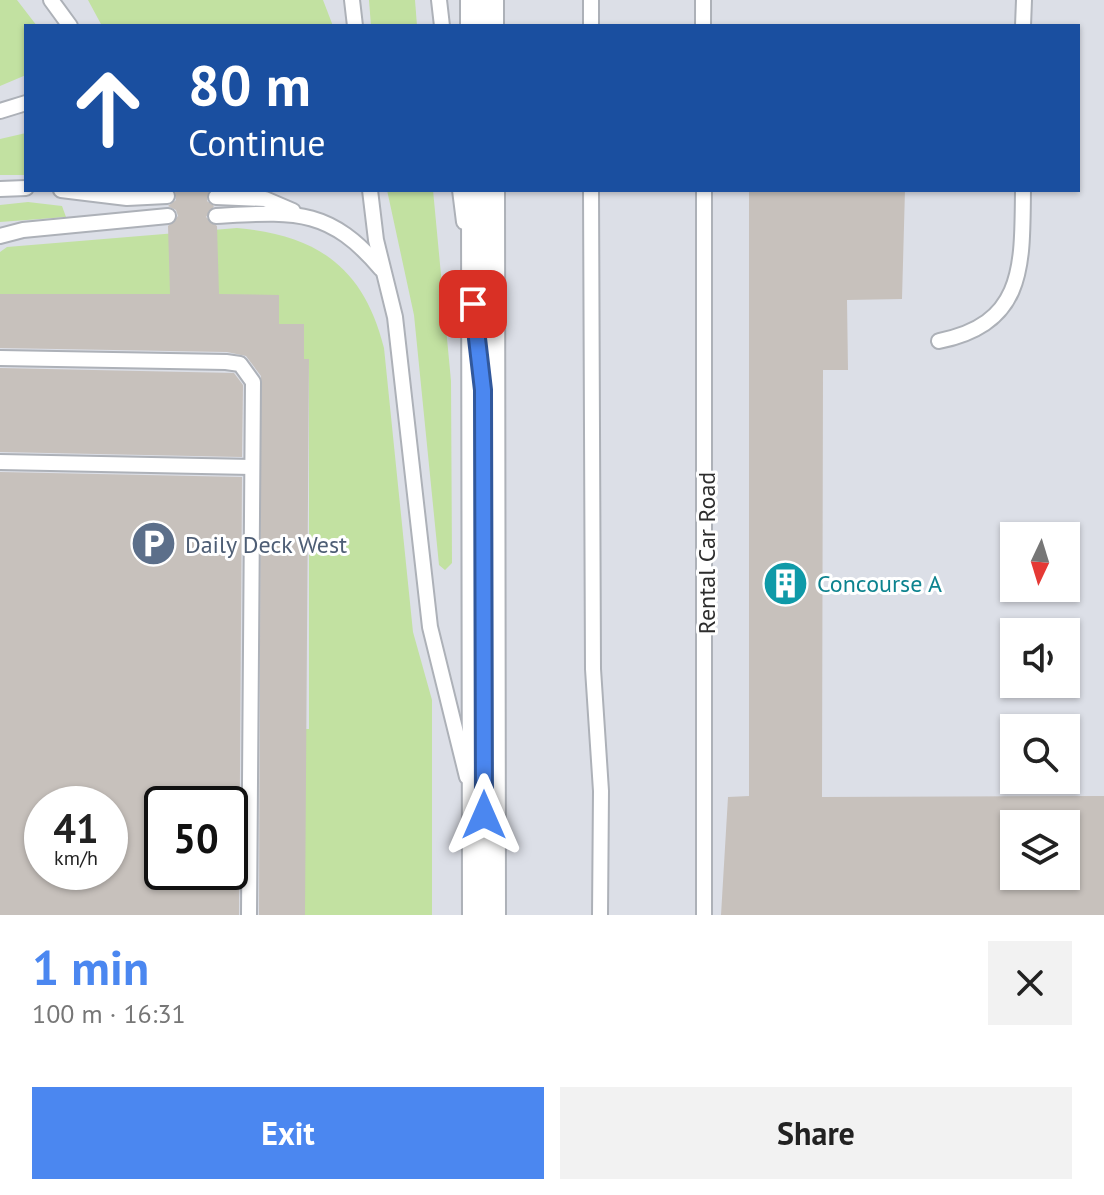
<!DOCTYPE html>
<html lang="en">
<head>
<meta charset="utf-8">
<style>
  body { margin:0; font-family:"PT Sans",sans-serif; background:#f2f2f2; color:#222; height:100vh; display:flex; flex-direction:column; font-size:30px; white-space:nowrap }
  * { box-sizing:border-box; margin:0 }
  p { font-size:26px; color:#767676 }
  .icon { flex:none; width:44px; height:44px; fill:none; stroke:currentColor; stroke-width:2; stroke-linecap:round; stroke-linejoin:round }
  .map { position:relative; height:915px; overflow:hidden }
  .details { display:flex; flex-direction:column; background:#fff; flex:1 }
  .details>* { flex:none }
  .guide { position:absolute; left:24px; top:24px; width:1056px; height:168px; border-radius:0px; box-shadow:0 2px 6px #0004; background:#1a4fa0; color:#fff; overflow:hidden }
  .needle { width:52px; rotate:184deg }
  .tools { position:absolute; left:1000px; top:522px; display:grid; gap:16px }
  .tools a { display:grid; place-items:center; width:80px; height:80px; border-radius:0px; background:#fff; box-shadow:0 2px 6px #0004; font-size:40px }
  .speed { position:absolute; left:24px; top:786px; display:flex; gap:16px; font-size:40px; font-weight:700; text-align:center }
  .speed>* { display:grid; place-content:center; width:104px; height:104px; border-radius:50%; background:#fff; box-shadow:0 2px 6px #0004; line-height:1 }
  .speed small { font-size:20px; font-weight:400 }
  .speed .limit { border:4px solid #111; border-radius:12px; background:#fff; color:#111 }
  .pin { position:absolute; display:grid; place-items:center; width:68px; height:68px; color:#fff; margin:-34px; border-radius:16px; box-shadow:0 4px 12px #0006 }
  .me { position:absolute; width:88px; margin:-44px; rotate:0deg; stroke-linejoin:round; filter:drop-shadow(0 0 6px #0008) }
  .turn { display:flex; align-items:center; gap:28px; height:168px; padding:0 32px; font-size:36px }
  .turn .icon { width:104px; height:104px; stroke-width:2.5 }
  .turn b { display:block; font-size:56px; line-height:68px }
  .round { display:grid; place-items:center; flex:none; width:84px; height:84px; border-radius:0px; background:#f2f2f2 }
  .head { display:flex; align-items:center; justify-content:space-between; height:136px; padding:0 32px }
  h1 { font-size:48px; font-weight:800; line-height:60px; color:#4b87f0 }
  .button { display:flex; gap:16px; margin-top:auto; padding:16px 32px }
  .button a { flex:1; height:92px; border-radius:0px; background:#4b87f0; color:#fff; font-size:32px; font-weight:800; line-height:92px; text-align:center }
  .button a+a { background:#f2f2f2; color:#222 }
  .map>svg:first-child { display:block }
  .airport { fill:#dcdfe7; fill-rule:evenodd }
  .green { fill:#c2e1a1 }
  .building { fill:#c7c1bc; fill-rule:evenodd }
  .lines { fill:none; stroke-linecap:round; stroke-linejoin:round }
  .lane-casing { stroke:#adb1b8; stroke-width:18 }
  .secondary-casing { stroke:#adb1b8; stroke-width:46 }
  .lane { stroke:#fff; stroke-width:14 }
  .secondary { stroke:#fff; stroke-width:42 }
  .route-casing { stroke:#31589c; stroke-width:20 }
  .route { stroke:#4b87f0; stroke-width:14 }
  .labels { text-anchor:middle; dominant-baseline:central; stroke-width:6; stroke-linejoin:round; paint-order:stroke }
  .service-label { font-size:24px; fill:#4e5e75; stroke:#fff; text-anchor:start }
  .street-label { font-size:24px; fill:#2d2d2d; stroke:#fff }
  .culture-label { font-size:24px; fill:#0d838f; stroke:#fff; text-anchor:start }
</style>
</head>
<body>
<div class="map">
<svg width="1104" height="915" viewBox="0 0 1104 915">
  <rect width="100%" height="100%" fill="#eee6e1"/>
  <path class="airport" d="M 0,0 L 1104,0 L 1104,915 L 0,915 ZM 26,26 L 1078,26 L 1078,190 L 26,190 ZM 1014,536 L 1066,536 L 1066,588 L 1014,588 ZM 1014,632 L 1066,632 L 1066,684 L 1014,684 ZM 1014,728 L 1066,728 L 1066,780 L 1014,780 ZM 42,804 L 110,804 L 110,872 L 42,872 ZM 162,804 L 230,804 L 230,872 L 162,872 ZM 1014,824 L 1066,824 L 1066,876 L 1014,876 Z"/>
  <g class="green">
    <polygon points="0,0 17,0 37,26 26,26 26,75 0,86"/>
    <polygon points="88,0 323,0 333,26 102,26"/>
    <polygon points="369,0 415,0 417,26 371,26"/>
    <polygon points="26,133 26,175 0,175 0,139"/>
    <polygon points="387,190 433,190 451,381 452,563 445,570 439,565 414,315"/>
    <polygon points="28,202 62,206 66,217 0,222 0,205"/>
    <path d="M 237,228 C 318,235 364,268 384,348 L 413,632 L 432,700 L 432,915 L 305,915 L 305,796 L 280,729 L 309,729 L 309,360 L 304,359 L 304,324 L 279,324 L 278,295 L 0,294 L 0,252 L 7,247 Z"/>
  </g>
  <g class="building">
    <polygon points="175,190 209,190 207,201 214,206 206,217 217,226 219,294 279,295 279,324 304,324 304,359 309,359 305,915 259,915 261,376 246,356 227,352 0,348 0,294 170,294 168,226 178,216 176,210 168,206 176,200"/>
    <path d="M 749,190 L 905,190 L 902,299 L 847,300 L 848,370 L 823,370 L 822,797 L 1104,796 L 1104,915 L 721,915 L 728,797 L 749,796 ZM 1014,824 L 1066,824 L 1066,876 L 1014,876 Z"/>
    <polygon points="0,368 234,373 243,385 242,457 0,452"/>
    <path d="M 0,472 L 242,477 L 239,915 L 0,915 ZM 42,804 L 110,804 L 110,872 L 42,872 ZM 162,804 L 230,804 L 230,872 L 162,872 Z"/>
  </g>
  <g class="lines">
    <defs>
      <g id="lane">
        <polyline points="51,0 70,26"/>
        <polyline points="352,0 355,26"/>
        <polyline points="439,0 442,26"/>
        <polyline points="703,0 703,26"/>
        <polyline points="591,26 591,0"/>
        <polyline points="1023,26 1024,0"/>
        <polyline points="0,111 26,103"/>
        <polyline points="0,189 26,188"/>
        <polyline points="61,190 127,198 167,196"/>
        <polyline points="370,190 376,240 395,317 430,627 467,777"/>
        <polyline points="460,190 464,222"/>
        <polyline points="591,190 593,669 601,791 600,915"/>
        <polyline points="704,190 704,915"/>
        <polyline points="216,197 265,199 293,211"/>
        <path d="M 216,216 C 292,212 328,206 381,269"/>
        <polyline points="0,236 23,230 168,216"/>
        <path d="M 939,341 C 1026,324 1022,264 1023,190"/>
        <polyline points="0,358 226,362 240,364 253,382 249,915"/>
        <polyline points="0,462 252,467"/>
      </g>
      <g id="secondary">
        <polyline points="482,0 482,26"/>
        <polyline points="483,190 484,915"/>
      </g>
    </defs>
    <use href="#lane" class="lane-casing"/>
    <use href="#secondary" class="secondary-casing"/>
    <use href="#lane" class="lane"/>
    <use href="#secondary" class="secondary"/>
  </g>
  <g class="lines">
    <defs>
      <polyline id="route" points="473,304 483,390 484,815"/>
    </defs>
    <use href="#route" class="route-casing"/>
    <use href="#route" class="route"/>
  </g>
  <defs>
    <symbol id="parking-disc" viewBox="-11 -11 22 22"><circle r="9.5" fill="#5c6f8a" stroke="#fff"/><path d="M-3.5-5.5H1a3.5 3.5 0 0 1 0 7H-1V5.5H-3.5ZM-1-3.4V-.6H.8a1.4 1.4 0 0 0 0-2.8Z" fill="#fff"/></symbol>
    <symbol id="building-disc" viewBox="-11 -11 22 22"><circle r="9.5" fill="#0f9aa8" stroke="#fff"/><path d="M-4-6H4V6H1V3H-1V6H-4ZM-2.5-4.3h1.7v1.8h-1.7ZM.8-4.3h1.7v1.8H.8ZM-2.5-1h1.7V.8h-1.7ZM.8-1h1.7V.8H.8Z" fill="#fff"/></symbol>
  </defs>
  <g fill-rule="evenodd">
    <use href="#parking-disc" x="128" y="518" width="51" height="51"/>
    <use href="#building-disc" x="760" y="558" width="51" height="51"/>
  </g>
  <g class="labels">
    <g class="service-label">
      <text x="185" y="544">Daily Deck West</text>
    </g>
    <g class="street-label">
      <text transform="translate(706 553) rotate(-90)">Rental Car Road</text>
    </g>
    <g class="culture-label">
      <text x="817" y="583">Concourse A</text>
    </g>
  </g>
</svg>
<div class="tools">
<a><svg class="needle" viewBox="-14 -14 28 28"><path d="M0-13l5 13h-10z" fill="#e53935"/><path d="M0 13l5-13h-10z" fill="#767676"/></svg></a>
<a><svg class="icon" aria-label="sound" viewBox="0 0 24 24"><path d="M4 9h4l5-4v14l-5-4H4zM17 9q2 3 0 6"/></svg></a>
<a><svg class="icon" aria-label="search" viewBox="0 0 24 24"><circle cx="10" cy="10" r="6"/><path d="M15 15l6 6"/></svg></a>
<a><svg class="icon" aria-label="layers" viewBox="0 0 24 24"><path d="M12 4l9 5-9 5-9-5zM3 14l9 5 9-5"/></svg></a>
</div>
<div class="speed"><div>41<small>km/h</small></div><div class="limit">50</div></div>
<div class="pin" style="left:473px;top:304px;background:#d93025"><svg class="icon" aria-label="arrive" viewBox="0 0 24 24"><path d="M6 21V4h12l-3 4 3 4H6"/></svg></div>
<svg class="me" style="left:484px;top:815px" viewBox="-20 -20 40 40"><path d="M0-17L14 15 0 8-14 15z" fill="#4b87f0" stroke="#fff" stroke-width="4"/></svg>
<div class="guide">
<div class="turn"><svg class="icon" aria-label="ahead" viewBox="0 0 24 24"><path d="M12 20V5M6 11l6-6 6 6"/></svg><div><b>80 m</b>Continue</div></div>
</div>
</div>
<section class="details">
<div class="head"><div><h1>1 min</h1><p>100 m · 16:31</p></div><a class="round"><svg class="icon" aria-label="close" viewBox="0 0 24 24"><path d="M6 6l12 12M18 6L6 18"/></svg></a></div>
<div class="button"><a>Exit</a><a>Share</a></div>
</section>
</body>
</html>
